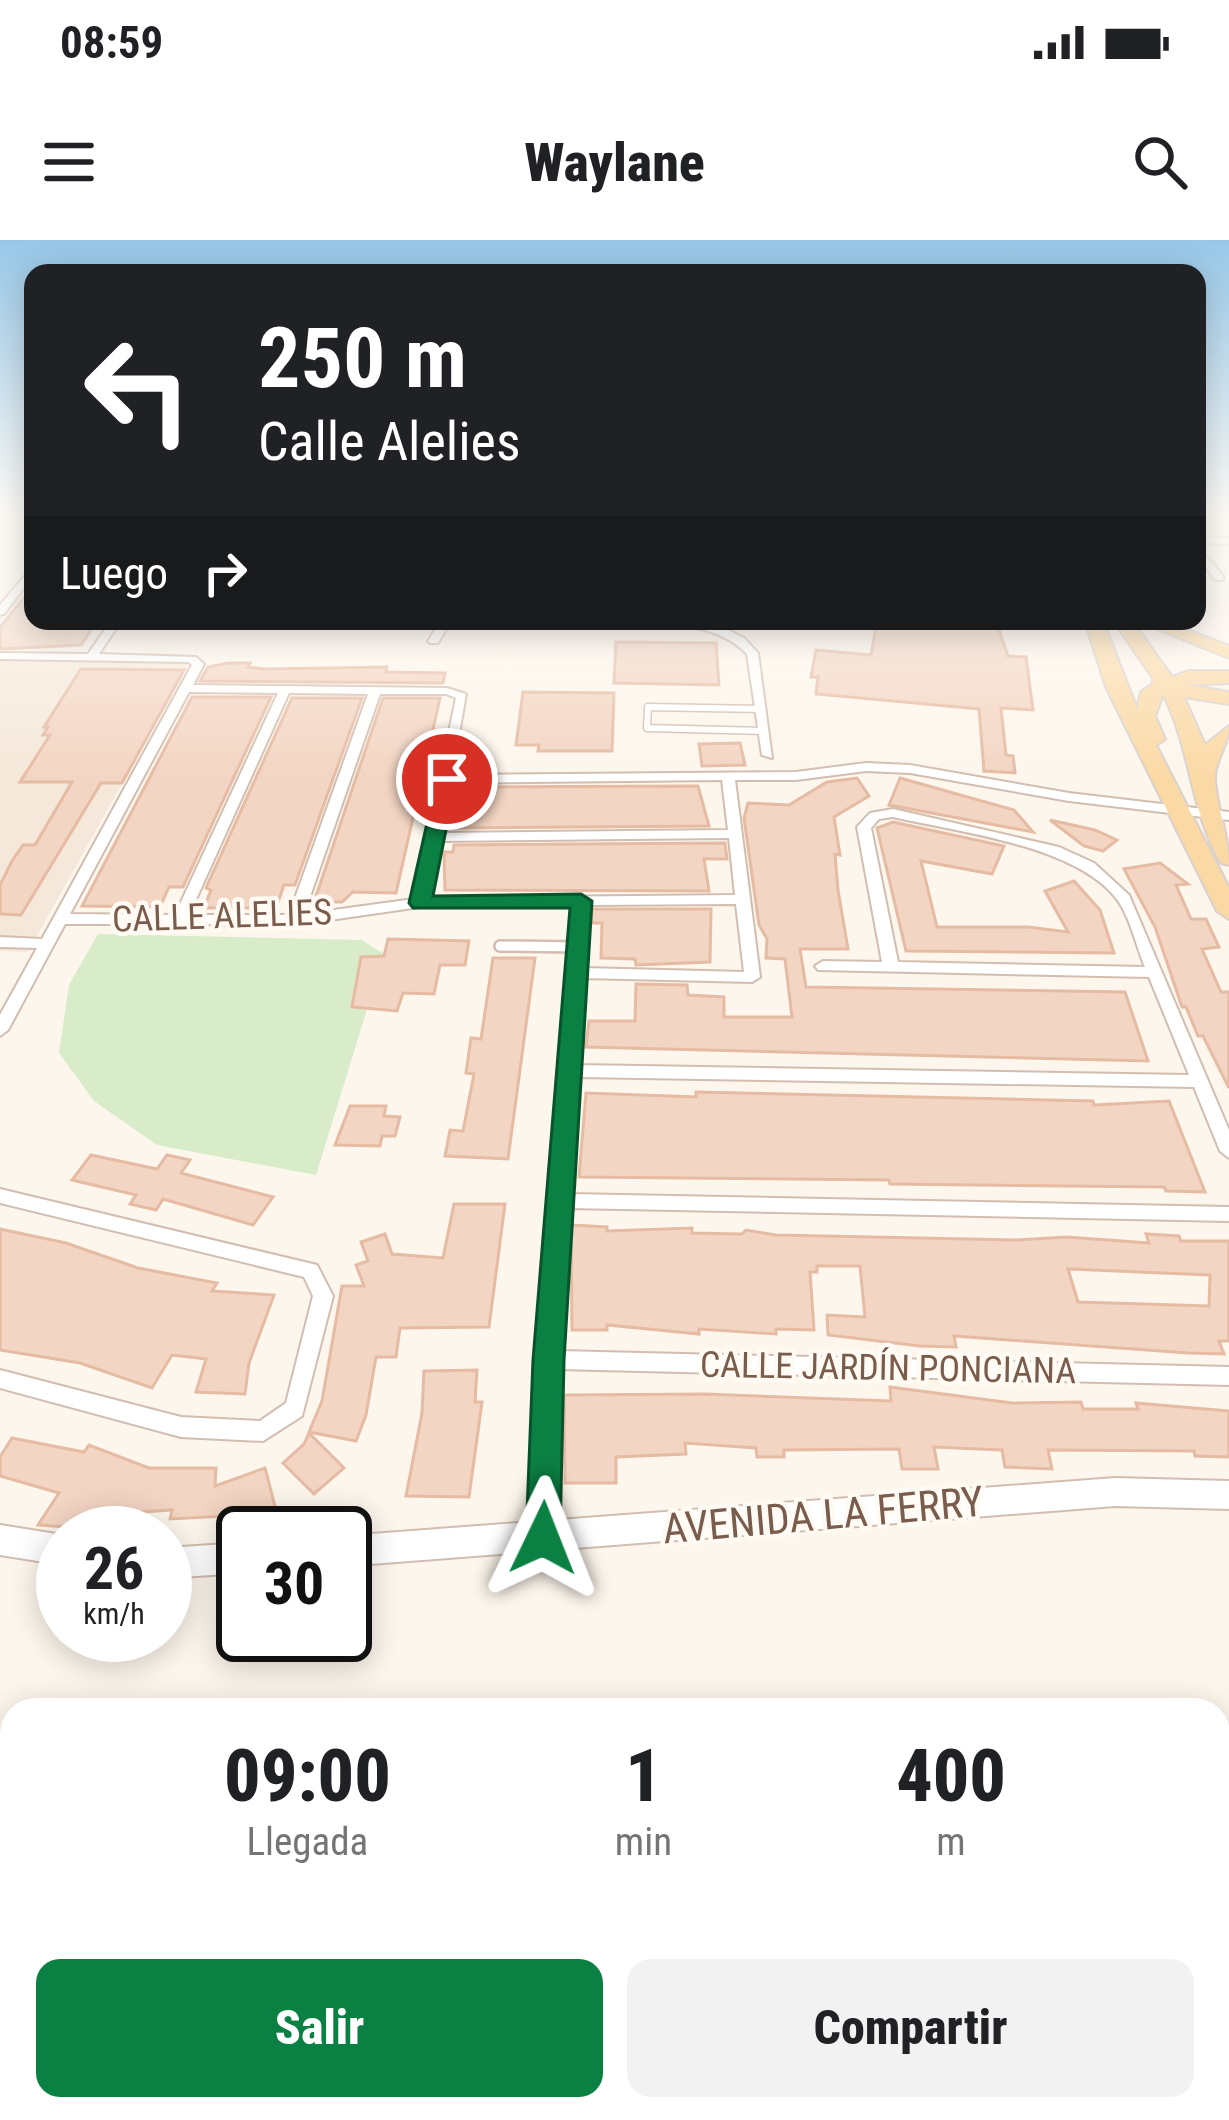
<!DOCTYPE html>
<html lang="es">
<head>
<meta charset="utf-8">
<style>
  body { margin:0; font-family:"Roboto Condensed",sans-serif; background:#f2f2f2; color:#202124; height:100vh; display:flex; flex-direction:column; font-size:45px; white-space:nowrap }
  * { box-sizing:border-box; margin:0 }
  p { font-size:39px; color:#757577 }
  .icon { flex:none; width:66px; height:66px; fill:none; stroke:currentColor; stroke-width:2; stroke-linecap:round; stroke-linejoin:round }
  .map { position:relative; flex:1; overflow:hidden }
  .side { position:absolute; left:0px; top:1458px; width:1230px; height:423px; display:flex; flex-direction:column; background:#fff; border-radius:36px 36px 0 0; box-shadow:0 6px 30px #0003 }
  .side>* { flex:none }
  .guide { position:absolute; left:24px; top:24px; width:1182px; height:366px; border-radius:24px; box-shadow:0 6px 30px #0003; background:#202124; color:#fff; overflow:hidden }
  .speed { position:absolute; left:36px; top:1266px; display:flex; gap:24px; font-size:60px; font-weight:700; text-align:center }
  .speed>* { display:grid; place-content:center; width:156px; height:156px; border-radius:50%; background:#fff; box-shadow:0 6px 30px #0003; line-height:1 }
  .speed small { font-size:30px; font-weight:400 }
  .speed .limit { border:6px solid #111; border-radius:18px; background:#fff; color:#111 }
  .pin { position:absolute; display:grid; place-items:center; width:102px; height:102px; color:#fff; margin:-51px; border:6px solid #fff; border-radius:50%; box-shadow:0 3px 12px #0007 }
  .me { position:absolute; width:132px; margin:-66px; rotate:2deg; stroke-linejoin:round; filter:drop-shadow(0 0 9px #0008) }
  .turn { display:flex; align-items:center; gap:42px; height:252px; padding:0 36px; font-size:54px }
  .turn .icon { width:156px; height:156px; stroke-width:2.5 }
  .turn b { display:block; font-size:84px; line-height:102px }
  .then { display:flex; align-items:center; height:114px; padding:0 36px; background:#0003; gap:24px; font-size:45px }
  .eta { display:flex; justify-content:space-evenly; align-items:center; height:204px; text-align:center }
  .eta b { font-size:72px; font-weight:800; line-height:84px }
  .action { display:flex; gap:24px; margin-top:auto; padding:24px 36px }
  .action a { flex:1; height:138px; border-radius:24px; background:#0b8043; color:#fff; font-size:48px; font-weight:800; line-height:138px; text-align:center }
  .action a+a { background:#f2f2f2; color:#202124 }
  .status { display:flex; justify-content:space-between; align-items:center; height:84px; padding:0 60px; background:#fff; direction:ltr }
  .status svg { height:33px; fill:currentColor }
  header { display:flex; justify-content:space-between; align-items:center; height:156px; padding:0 36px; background:#fff; font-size:54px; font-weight:800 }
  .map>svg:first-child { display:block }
  .residential { fill:#f5e8da }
  .green { fill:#d8ecc9 }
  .building { fill:#f3d5c3; stroke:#e6bba3; stroke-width:3; fill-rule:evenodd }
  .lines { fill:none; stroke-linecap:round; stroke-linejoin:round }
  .service-far1-casing { stroke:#d1beb0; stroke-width:9 }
  .service-casing { stroke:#d1beb0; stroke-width:14 }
  .minor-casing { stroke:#d1beb0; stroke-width:4 }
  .tertiary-casing { stroke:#d1beb0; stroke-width:4 }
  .primary-casing { stroke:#dad1cd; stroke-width:4 }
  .service-far1 { stroke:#fff; stroke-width:6 }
  .service { stroke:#fff; stroke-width:9 }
  .minor { fill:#fff; fill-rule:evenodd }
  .tertiary { fill:#fff; fill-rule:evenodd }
  .primary { fill:#fbd9a5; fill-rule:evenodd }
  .route { fill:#0b8043; stroke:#07532c; stroke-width:3 }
  .labels { text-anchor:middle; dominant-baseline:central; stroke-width:9; stroke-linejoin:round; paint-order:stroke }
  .street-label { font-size:36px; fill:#7a5c4d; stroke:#fffaf3 }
  .near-street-label { font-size:42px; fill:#7a5c4d; stroke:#fffaf3 }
</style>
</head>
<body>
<div class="status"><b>08:59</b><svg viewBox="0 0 49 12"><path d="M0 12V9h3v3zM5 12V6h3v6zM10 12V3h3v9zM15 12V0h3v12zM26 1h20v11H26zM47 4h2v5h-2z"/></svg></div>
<header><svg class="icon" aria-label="menu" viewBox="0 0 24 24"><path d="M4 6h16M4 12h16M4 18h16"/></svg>Waylane<svg class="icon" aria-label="search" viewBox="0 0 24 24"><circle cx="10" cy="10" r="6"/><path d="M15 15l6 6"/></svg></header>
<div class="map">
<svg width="1229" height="1880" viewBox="0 0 1229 1880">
  <rect width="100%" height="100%" fill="#fdf6ec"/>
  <polygon class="residential" points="0,414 194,415 28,712 0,711"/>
  <polygon class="green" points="98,694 362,700 384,714 316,935 157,905 94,861 59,813 69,745"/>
  <g class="building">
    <polygon points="33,347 33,381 97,381 81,405 0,409 0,387"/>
    <polygon points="877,381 996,381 1008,416 1026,417 1033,470 1001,468 1006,515 1013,516 1015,533 984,531 979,469 816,454 818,437 811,437 816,410 871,415"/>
    <polygon points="616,402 716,403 719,445 614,443"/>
    <polygon points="228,423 250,423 248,427 265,429 387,427 386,432 445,433 443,443 200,441 208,427"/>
    <polygon points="81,429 184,430 122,543 101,543 21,675 0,674 0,645 12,621 23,605 35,605 72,542 20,542 50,495 43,495 48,487 44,487"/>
    <polygon points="523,452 614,453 612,511 538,511 539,505 516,505"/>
    <polygon points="192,457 271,457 183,647 169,647 160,667 82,666"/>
    <polygon points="292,458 362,458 295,645 284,645 276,668 204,668 211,650 206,648"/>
    <polygon points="383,458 440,458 396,653 353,652 342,662 314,662"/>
    <polygon points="740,503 745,525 702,526 699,504"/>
    <polygon points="857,538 869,556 834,577 840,615 835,614 838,650 848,709 800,709 806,747 1125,752 1148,821 586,807 589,781 635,781 636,744 687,745 688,755 724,757 724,777 792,777 785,719 766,718 767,699 759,685 744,578 748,563 789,565 827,542"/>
    <polygon points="900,538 1014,570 1033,592 889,565"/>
    <polygon points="698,546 709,586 455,588 460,547"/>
    <polygon points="1050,580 1095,590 1117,600 1103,611 1084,606"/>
    <polygon points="893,582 1004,606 992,634 921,621 937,687 1028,687 1068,692 1045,651 1074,641 1100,670 1114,713 906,711 877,588"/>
    <polygon points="725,603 727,619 704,619 709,651 445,650 444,612 453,612 454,605"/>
    <polygon points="1160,623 1188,644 1176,645 1191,679 1206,679 1219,707 1202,709 1221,752 1229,752 1229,848 1203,796 1198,796 1186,767 1182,767 1155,687 1124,629"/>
    <polygon points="592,669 711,669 710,722 636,725 635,719 601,718 602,683 591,683"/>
    <polygon points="388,699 469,701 465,725 440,725 434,754 403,753 397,771 352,767 361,717 384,716"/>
    <polygon points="493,718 535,718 508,919 445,916 450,890 463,891 474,834 466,833 471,798 481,799"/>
    <polygon points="696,852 1093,861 1094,865 1169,861 1205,952 1166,951 1164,947 890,944 889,940 579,937 586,853 696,857"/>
    <polygon points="350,866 386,866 384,876 400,877 395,896 382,896 380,906 335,905"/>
    <polygon points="91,915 157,929 167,915 190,920 181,933 273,957 253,985 163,959 156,970 130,964 136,955 72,940"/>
    <polygon points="454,964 505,964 489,1087 400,1088 396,1117 376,1117 366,1175 356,1201 309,1192 322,1161 342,1046 364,1046 356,1025 368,1021 361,1002 385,994 392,1014 443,1018"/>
    <path d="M 571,985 L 607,987 L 607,991 L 692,988 L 692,993 L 742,994 L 746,990 L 776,995 L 1016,1000 L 1067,997 L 1149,1003 L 1146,994 L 1179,996 L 1181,1001 L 1229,1001 L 1229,1101 L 1219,1101 L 1224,1114 L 1188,1113 L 954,1096 L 956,1107 L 920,1106 L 828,1095 L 827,1075 L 865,1077 L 860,1026 L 817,1026 L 817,1032 L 810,1032 L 814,1090 L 776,1089 L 776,1094 L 699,1089 L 699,1094 L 607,1085 L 607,1090 L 572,1090 ZM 1068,1029 L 1210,1035 L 1209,1066 L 1078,1062 Z"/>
    <polygon points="0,989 66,1003 138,1028 217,1043 212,1051 274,1055 249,1123 245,1154 196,1152 206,1119 172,1115 152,1148 80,1123 0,1110"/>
    <polygon points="477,1130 475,1162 482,1162 469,1257 406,1256 422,1173 424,1131"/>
    <polygon points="890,1147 1012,1163 1081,1162 1083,1169 1138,1169 1136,1163 1229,1171 1229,1217 1195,1216 1194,1211 1048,1210 1052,1229 1005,1227 1002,1210 934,1207 938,1229 902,1229 899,1209 784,1210 784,1217 757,1217 756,1208 685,1203 686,1214 616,1217 616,1243 565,1243 564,1155 705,1154 891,1161"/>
    <polygon points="309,1193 344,1228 314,1254 283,1223 304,1204"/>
    <polygon points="12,1198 84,1212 89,1205 149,1228 216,1228 215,1246 265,1228 281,1289 265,1293 259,1278 227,1286 226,1276 170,1279 172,1270 99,1275 92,1289 38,1285 59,1253 0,1236 0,1217"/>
  </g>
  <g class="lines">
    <defs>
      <g id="service-far1">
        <polyline points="761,469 648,467 647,488 765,491"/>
        <polyline points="500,706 578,707"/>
      </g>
      <polyline id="service" points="500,706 578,707"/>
      <g id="minor">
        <polygon points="1197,297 1229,298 1229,304 1197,303"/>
        <polygon points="1197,305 1223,336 1223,340 1215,340 1197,315"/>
        <polygon points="33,326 33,336 4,374 0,375 0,365"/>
        <path d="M 111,381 L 121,381 L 99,414 L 196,417 L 204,424 L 193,445 L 447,448 L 466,454 L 452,535 L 796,532 L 866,523 L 910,525 L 1069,553 L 1229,572 L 1229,580 L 1069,561 L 910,533 L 866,531 L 796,540 L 735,540 L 760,737 L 752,742 L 583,738 L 577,825 L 1189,835 L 1149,737 L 818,730 L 815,726 L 823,721 L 882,722 L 857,587 L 870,573 L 893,569 L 1059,607 L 1094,623 L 1129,655 L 1229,890 L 1229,918 L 1220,911 L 1194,847 L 577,837 L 569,954 L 1229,967 L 1229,981 L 568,968 L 559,1111 L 1229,1127 L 1229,1145 L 558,1129 L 554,1297 L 551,1305 L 543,1308 L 535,1305 L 532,1297 L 538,1120 L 573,666 L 420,667 L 295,685 L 185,684 L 179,687 L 173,684 L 65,684 L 8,790 L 0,796 L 0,775 L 37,708 L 0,707 L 0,697 L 42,699 L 192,425 L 189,422 L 0,419 L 0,413 L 88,414 ZM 189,452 L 278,453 L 175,675 L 70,674 ZM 289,453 L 368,454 L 289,675 L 189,675 ZM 380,454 L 446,454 L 456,458 L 414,659 L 304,674 ZM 722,540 L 728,590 L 441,593 L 451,543 ZM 893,577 C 958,592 1074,605 1116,658 C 1130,676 1136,706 1145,727 L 898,722 L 871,588 L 879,579 ZM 729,598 L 735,655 L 428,658 L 439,601 ZM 736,664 L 744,732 L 584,728 L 588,665 Z"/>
        <polygon points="441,381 451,381 438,403 430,403 428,401"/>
        <path d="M 602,381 L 691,381 L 728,390 L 744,398 L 758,413 L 772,518 L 762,515 L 747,414 C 711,377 654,386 607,384 Z"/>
        <polygon points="0,949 317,1025 333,1056 302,1176 263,1201 181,1197 0,1148 0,1130 181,1177 260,1181 286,1163 313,1056 304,1037 0,963"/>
      </g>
      <g id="tertiary">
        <polygon points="1115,1238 1229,1241 1229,1269 1115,1266 345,1326 345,1296"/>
        <polygon points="0,1285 63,1295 63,1325 0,1315"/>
        <polygon points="243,1303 243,1333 165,1338 165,1308"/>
      </g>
      <g id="primary">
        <path d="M 1085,381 L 1103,381 L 1137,469 L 1141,452 L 1153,444 L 1153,438 L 1114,381 L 1132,381 L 1172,437 L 1189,431 L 1229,431 L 1229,443 L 1187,445 L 1229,452 L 1229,464 L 1184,457 L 1205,505 L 1229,486 C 1229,505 1214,521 1215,540 C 1217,569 1229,595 1229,625 L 1221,623 C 1190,571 1191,508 1163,454 L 1155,476 L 1165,499 L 1156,505 L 1229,648 L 1229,679 L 1217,671 L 1106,447 Z"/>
        <polygon points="1138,381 1163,381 1229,406 1229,418"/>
      </g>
    </defs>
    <use href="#service-far1" class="service-far1-casing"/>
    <use href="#service" class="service-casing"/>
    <use href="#minor" class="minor-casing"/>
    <use href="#tertiary" class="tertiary-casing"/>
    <use href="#primary" class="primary-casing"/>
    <use href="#service-far1" class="service-far1"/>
    <use href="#service" class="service"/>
    <use href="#minor" class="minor"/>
    <use href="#tertiary" class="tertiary"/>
    <use href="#primary" class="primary"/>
  </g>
  <linearGradient id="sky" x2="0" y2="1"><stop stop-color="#97c7e8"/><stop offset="0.51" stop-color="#fefbf6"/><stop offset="1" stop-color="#fefbf6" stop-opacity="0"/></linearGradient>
  <rect width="1229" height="538" fill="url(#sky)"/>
  <polygon class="route" points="447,533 456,539 433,656 581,654 592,661 564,1120 560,1298 555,1309 543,1314 531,1309 526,1298 533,1120 570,668 413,668 409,663 437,539"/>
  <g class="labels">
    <g class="street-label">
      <text transform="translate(222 676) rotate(-2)">CALLE ALELIES</text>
      <text transform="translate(888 1128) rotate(1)">CALLE JARDÍN PONCIANA</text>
    </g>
    <g class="near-street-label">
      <text transform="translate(823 1275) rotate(-5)">AVENIDA LA FERRY</text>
    </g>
  </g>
</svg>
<div class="speed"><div>26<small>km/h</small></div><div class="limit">30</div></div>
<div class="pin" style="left:447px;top:539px;background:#d93025"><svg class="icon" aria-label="arrive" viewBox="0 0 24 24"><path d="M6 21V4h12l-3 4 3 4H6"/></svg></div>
<svg class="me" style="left:543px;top:1298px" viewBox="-20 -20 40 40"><path d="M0-17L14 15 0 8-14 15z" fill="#0b8043" stroke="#fff" stroke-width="4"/></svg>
<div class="guide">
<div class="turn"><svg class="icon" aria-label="left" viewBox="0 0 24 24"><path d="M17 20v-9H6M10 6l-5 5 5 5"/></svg><div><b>250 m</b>Calle Alelies</div></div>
<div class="then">Luego<svg class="icon" aria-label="right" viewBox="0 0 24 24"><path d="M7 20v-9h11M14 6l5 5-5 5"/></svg></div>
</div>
<section class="side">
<div class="eta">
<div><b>09:00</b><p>Llegada</p></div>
<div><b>1</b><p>min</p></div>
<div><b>400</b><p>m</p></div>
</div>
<div class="action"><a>Salir</a><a>Compartir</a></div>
</section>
</div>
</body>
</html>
